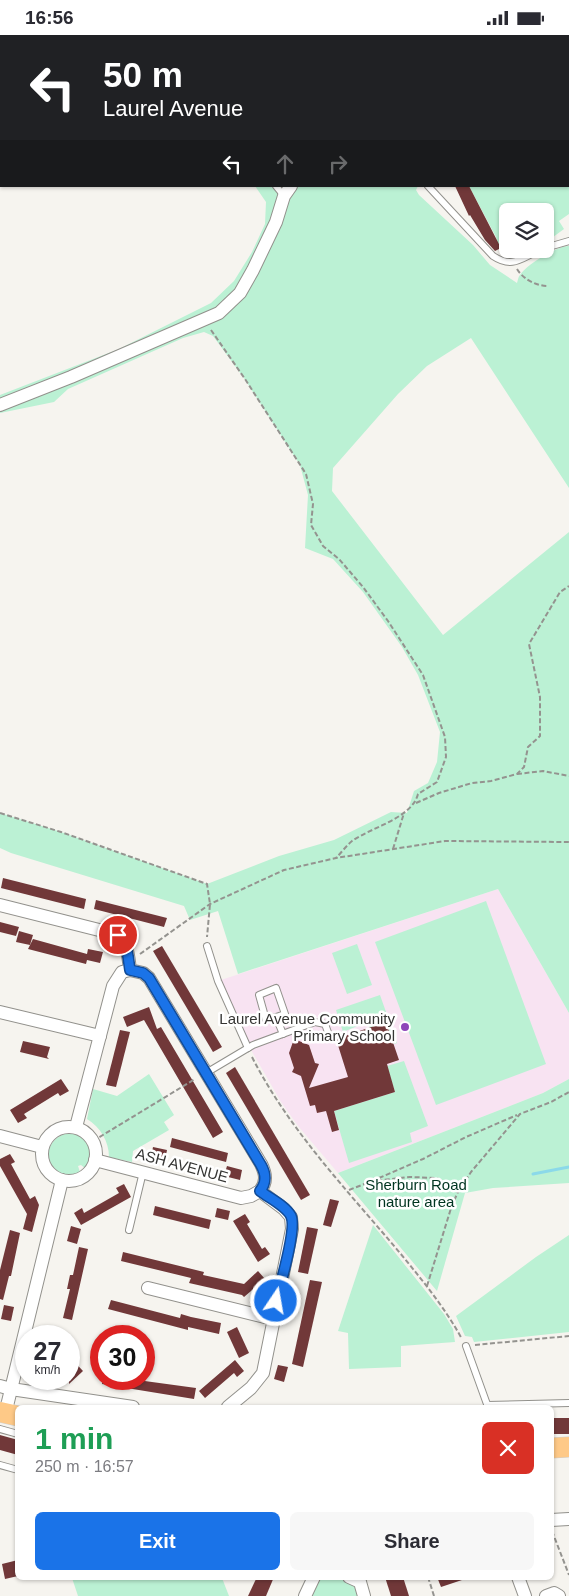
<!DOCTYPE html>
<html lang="en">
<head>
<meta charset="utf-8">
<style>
  body { margin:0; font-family:Helvetica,sans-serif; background:#f7f7f7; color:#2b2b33; height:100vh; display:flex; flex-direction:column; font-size:19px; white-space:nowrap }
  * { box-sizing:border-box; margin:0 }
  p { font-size:16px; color:#7c7c81 }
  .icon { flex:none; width:28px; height:28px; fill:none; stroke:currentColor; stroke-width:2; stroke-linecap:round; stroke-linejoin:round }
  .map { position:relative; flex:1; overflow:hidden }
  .sheet { position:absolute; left:15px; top:1370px; width:539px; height:175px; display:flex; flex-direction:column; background:#fff; border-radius:8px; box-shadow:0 1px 4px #0004 }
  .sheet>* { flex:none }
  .banner { position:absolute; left:0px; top:0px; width:570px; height:152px; box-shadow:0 1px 4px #0004; background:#202124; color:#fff; overflow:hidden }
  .tools { position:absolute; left:499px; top:168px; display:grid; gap:10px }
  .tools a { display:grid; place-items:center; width:55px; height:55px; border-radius:8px; background:#fff; box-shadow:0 1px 4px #0004; font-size:25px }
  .speed { position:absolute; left:15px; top:1290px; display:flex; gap:10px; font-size:25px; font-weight:700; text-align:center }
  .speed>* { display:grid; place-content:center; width:65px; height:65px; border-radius:50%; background:#fff; box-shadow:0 1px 4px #0004; line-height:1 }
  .speed small { font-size:12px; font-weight:400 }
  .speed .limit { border:8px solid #d22; background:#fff; color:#111 }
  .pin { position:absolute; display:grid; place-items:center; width:42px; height:42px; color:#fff; margin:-21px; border:2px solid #fff; border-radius:50%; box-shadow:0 1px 5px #0007 }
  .me { position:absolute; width:55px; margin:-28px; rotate:12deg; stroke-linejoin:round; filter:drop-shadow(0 0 4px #0008) }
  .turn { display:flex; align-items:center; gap:18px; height:105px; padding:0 20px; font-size:22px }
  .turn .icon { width:65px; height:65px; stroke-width:2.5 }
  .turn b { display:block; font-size:35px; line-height:42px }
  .lanes { display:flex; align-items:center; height:48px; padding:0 20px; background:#0003; justify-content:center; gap:25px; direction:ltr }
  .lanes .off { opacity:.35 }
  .round { display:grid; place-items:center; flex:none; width:52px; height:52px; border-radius:8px; background:#f7f7f7 }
  .head { display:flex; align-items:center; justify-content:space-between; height:85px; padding:0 20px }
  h1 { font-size:30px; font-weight:600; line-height:38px; color:#1e9e55 }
  .action { display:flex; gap:10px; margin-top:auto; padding:10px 20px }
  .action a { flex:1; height:58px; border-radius:8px; background:#1a73e8; color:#fff; font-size:20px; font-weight:600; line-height:58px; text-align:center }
  .action a+a { background:#f7f7f7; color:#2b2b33 }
  .status { display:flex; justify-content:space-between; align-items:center; height:35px; padding:0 25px; background:#fff; direction:ltr }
  .status svg { height:14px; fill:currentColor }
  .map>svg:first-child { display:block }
  .education { fill:#f8e3f2 }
  .green { fill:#bbf1d4 }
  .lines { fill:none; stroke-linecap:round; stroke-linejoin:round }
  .stream { stroke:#8bd9e9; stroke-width:3 }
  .building { fill:#713839 }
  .lane-casing { stroke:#92918c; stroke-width:8 }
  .street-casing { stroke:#92918c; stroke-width:14 }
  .primary-casing { stroke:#cfcfce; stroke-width:21 }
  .path { stroke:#94938f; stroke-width:2; stroke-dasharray:5 2.5; stroke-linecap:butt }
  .lane { stroke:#fff; stroke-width:6 }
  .street { stroke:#fff; stroke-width:12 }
  .primary { stroke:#fec987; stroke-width:20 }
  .route-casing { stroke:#114b97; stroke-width:12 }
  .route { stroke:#1a73e8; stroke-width:9 }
  .poi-dot { fill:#8e46b9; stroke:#fff; stroke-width:2 }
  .labels { text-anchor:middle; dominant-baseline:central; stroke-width:5; stroke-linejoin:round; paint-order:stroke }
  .poi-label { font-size:15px; fill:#353533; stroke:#fff; text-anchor:end }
  .street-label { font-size:15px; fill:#353533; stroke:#fff }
  .park-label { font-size:15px; fill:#003420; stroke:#fff }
</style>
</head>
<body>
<div class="status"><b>16:56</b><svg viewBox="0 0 49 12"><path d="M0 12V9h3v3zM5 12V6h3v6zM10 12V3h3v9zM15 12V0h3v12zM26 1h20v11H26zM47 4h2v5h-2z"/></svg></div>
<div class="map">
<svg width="569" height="1561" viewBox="0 0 569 1561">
  <rect width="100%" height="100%" fill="#f6f4ef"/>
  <polygon class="education" points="498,854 569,978 569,1044 543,1058 338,1138 298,1091 281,1067 246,1006 221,945"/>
  <g class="green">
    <polygon points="0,0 456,0 1,1 0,92"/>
    <polygon points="470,0 569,0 569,179 559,186 564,194 545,208 545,176 508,176 507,207 506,205 497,209 496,202 469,151 569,151 569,1 469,1"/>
    <path d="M 255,151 L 418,151 L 416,155 L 419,160 L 473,210 L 490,230 L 517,248 C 518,245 518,242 520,240 C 526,230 558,210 569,211 L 569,453 L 471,303 L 427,331 L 398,359 L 333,433 L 332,456 L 443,600 L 569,497 L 569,978 L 498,854 L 238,939 L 218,876 L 190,885 L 184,871 L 11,818 L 0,813 L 0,778 L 61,797 L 207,849 L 279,821 L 334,805 L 391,777 L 407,778 L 414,756 L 428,748 L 437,727 L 440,697 L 418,640 L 402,612 L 363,557 L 333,524 L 305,513 L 308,460 L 300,430 L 244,343 L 213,301 L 204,297 L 183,303 L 68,354 L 54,367 L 0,378 L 0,360 L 119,314 L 211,268 L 234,246 L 252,217 L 265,189 L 266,167 Z"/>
    <polygon points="486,866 546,1029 436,1070 375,907"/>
    <polygon points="357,909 372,950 347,959 332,918"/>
    <polygon points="380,960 397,1008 394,1009 386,987 370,993 367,987 343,997 336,975"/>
    <polygon points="404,1026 428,1091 410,1098 412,1107 349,1128 334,1076 395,1057 387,1031"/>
    <path d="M 149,1039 L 174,1080 L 164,1087 L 169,1095 L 133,1116 L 132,1127 L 109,1122 C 109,1106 100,1092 87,1084 L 93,1054 L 117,1061 Z"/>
    <polygon points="569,1044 569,1148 493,1153 465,1158 437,1256 338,1138 543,1058"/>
    <path d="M 68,1098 C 81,1099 89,1106 92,1119 L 86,1134 L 81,1130 L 78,1131 L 80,1137 C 51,1151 33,1107 68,1098 Z"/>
    <polygon points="373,1190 444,1279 453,1294 455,1307 401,1311 401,1332 349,1334 348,1298 338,1296"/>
    <polygon points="569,1200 569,1297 474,1307 472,1302 465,1301 456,1281 536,1222"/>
    <polygon points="318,1542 340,1543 355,1550 359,1561 309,1561"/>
    <polygon points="72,1543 222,1543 229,1561 78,1561"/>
  </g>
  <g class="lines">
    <polyline class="stream" points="533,1139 569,1132"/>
  </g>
  <g class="building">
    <polygon points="455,151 469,151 501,213 495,216 485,205 470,180 469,181"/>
    <polygon points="3,843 86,864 84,874 1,853"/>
    <polygon points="96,865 167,883 164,892 94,874"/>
    <polygon points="0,887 19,892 16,901 0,897"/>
    <polygon points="19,896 33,900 30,910 16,907"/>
    <polygon points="33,904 87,919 88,914 103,917 100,928 87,925 86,929 28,914"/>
    <polygon points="162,911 222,1012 213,1017 153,916"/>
    <polygon points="149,972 157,994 161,992 223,1097 213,1103 144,985 127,992 123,982"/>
    <polygon points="386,987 399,1025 387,1029 395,1057 334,1076 339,1095 332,1097 326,1076 317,1078 315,1070 310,1071 301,1041 292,1037 294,1033 289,1018 294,1004 309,1010 315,1028 319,1029 309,1053 348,1042 336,1004"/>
    <polygon points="120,995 130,997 116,1052 106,1050"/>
    <polygon points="23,1006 50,1012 47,1022 49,1024 20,1017"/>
    <polygon points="235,1032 310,1160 301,1165 226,1038"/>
    <polygon points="61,1044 69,1056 60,1061 58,1058 24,1079 27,1083 18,1088 10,1075"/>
    <polygon points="172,1103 228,1118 226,1127 170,1112"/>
    <polygon points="153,1112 167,1115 165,1125 151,1122"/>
    <polygon points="10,1119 15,1127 11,1129 30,1164 35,1161 39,1170 32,1197 23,1194 27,1179 0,1131 0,1124"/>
    <polygon points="227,1131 242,1135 240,1145 224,1141"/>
    <polygon points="124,1149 131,1162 81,1190 74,1178 82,1173 84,1178 119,1158 116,1153"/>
    <polygon points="330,1164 339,1166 331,1192 323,1190"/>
    <polygon points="155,1171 211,1185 209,1194 153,1180"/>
    <polygon points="217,1173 230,1176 228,1185 215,1182"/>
    <polygon points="245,1179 250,1187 247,1189 262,1214 265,1212 270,1219 258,1227 233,1186"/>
    <polygon points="71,1191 81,1194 77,1209 67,1206"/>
    <polygon points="307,1192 318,1194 308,1239 298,1237"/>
    <polygon points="10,1195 20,1198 11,1241 9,1241 3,1265 0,1264 0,1235"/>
    <polygon points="79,1212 88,1214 72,1285 63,1283 70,1254 67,1254 70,1240 73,1240"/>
    <polygon points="123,1217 204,1237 203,1240 244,1249 258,1236 265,1244 244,1262 242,1260 189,1248 191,1243 121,1226"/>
    <polygon points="310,1245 322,1247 303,1332 292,1329"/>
    <polygon points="111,1265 180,1283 181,1279 191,1282 221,1288 219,1299 188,1292 188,1295 108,1274"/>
    <polygon points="4,1270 14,1272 11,1286 1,1284"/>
    <polygon points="237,1292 249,1318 239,1323 227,1297"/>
    <polygon points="69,1321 83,1336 69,1349"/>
    <polygon points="235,1325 244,1336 237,1342 234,1338 205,1363 199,1356"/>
    <polygon points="278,1330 288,1332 284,1347 274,1344"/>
    <polygon points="103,1344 130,1344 196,1353 194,1364 102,1349"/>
    <rect x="551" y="1383" width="18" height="16"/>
    <polygon points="0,1400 18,1405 18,1420 0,1415"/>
    <polygon points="18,1525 18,1541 5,1544 2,1529"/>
    <polygon points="257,1542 274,1542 266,1561 248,1561"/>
    <polygon points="385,1542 403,1542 409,1561 391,1561"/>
    <polygon points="437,1542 465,1542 465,1544 441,1552"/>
  </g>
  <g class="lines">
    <defs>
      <g id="lane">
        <polyline points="276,151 284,161"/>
        <path d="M 428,151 L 493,221 C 514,235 523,221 543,214"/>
        <polyline points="545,213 569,206"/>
        <polyline points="207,911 218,946 248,1013"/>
        <polyline points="276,982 266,985 259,960 276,953 285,979 276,982 283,999"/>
        <polyline points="206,1038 253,1010 315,987 325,989 329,1000"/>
        <polyline points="129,1195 143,1137"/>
        <polyline points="466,1311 488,1372"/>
        <polyline points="487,1370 569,1368"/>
        <polyline points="0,1394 18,1399"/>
        <polyline points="0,1430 18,1435"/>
      </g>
      <g id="street">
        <polyline points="0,370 71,342 219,278 240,258 253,235 276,187 284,161 291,151"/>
        <path d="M 0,870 L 111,898 C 128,904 128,919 130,935 L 143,938 L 149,943 L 261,1129 C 266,1139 267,1147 260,1156 L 284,1174 L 291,1182 L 292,1194 L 263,1338 L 251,1353 L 228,1372"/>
        <polyline points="0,977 100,1001"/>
        <polyline points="76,1092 113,951 122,937 130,935"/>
        <circle cx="69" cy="1119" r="27"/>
        <polyline points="0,1101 42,1112"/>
        <polyline points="95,1125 241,1163 251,1161 260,1156"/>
        <polyline points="148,1253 273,1284"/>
        <polyline points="0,1351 11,1354 133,1372"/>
        <polyline points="5,1379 62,1145"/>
        <polyline points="551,1485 569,1484"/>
        <polyline points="349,1542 360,1547 364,1561"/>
        <polyline points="518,1542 525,1561"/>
        <polyline points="305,1561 314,1542"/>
        <polyline points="546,1561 554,1558 559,1561"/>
      </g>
      <g id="primary">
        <polyline points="0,1377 18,1381"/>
        <polyline points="551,1413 569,1412"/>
      </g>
    </defs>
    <use href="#lane" class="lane-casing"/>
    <use href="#street" class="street-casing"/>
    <use href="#primary" class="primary-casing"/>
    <g class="path">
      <polyline points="527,0 527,1"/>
      <polyline points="459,1 461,0"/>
      <polyline points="569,106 569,107"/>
      <path d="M 517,234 C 523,244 536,251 548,251"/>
      <path d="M 211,295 L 245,344 L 306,439 L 313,469 L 311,490 L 323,511 L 339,524 L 363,552 L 388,586 L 423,640 L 445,702 L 446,722 L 437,747 L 418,759 C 412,783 372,792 352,806 C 346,811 341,818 336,823"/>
      <polyline points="517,739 543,736 569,741"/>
      <polyline points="416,768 439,758 472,748 491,746 517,739 524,732 528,712 540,701 540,662 529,609 560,557 569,551"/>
      <polyline points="0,778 61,797 207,849 210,869 207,902"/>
      <polyline points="393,814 404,778"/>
      <polyline points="140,919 210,869 284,835 336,823 445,806 569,807"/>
      <path d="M 252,1022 C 289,1095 348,1156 400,1218 C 423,1246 445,1273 462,1304"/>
      <polyline points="93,1106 195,1044"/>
      <polyline points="372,1146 423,1124 466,1102 517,1080"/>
      <polyline points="349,1155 372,1146 410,1142 437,1143 458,1157"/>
      <polyline points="427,1251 452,1170 458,1157 471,1137 520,1079 551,1067 569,1057"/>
      <polyline points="475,1310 569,1301"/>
      <polyline points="552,1496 569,1540"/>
      <polyline points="428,1542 434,1561"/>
    </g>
    <use href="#lane" class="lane"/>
    <use href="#street" class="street"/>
    <use href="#primary" class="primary"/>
  </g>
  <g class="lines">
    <defs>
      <path id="route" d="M 118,900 C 128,908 128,923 130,935 L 143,938 L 149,943 L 261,1130 C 266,1139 267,1147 260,1156 C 269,1163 286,1171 291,1181 C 297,1193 280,1251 276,1266"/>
    </defs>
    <use href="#route" class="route-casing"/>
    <use href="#route" class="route"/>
  </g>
  <circle class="poi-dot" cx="405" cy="992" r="5"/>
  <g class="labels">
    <g class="poi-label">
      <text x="395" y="983">Laurel Avenue Community<tspan x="395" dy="17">Primary School</tspan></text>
    </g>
    <g class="street-label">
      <text transform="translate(182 1130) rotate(15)">ASH AVENUE</text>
    </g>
    <g class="park-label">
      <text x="416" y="1149">Sherburn Road<tspan x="416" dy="17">nature area</tspan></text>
    </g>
  </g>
</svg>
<div class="tools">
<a><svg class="icon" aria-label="layers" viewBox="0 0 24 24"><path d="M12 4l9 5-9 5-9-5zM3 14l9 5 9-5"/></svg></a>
</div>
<div class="speed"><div>27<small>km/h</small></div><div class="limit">30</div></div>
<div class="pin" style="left:118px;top:900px;background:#d93025"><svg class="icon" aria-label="arrive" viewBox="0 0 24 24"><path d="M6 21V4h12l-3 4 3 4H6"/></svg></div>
<svg class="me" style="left:276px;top:1266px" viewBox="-20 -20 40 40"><circle r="17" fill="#1a73e8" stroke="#fff" stroke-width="3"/><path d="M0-11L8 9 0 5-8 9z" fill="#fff"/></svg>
<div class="banner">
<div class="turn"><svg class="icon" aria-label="left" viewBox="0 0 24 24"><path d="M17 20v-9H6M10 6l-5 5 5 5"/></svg><div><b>50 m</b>Laurel Avenue</div></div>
<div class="lanes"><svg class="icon" aria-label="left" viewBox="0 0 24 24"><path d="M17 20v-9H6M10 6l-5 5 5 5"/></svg><svg class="icon off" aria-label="ahead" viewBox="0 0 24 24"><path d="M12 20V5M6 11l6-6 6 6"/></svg><svg class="icon off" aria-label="right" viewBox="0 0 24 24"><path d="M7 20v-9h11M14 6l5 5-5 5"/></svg></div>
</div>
<section class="sheet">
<div class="head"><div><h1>1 min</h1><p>250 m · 16:57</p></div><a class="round" style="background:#d93025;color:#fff"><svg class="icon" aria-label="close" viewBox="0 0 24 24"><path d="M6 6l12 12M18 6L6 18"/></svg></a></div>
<div class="action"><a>Exit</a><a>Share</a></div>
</section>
</div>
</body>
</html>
